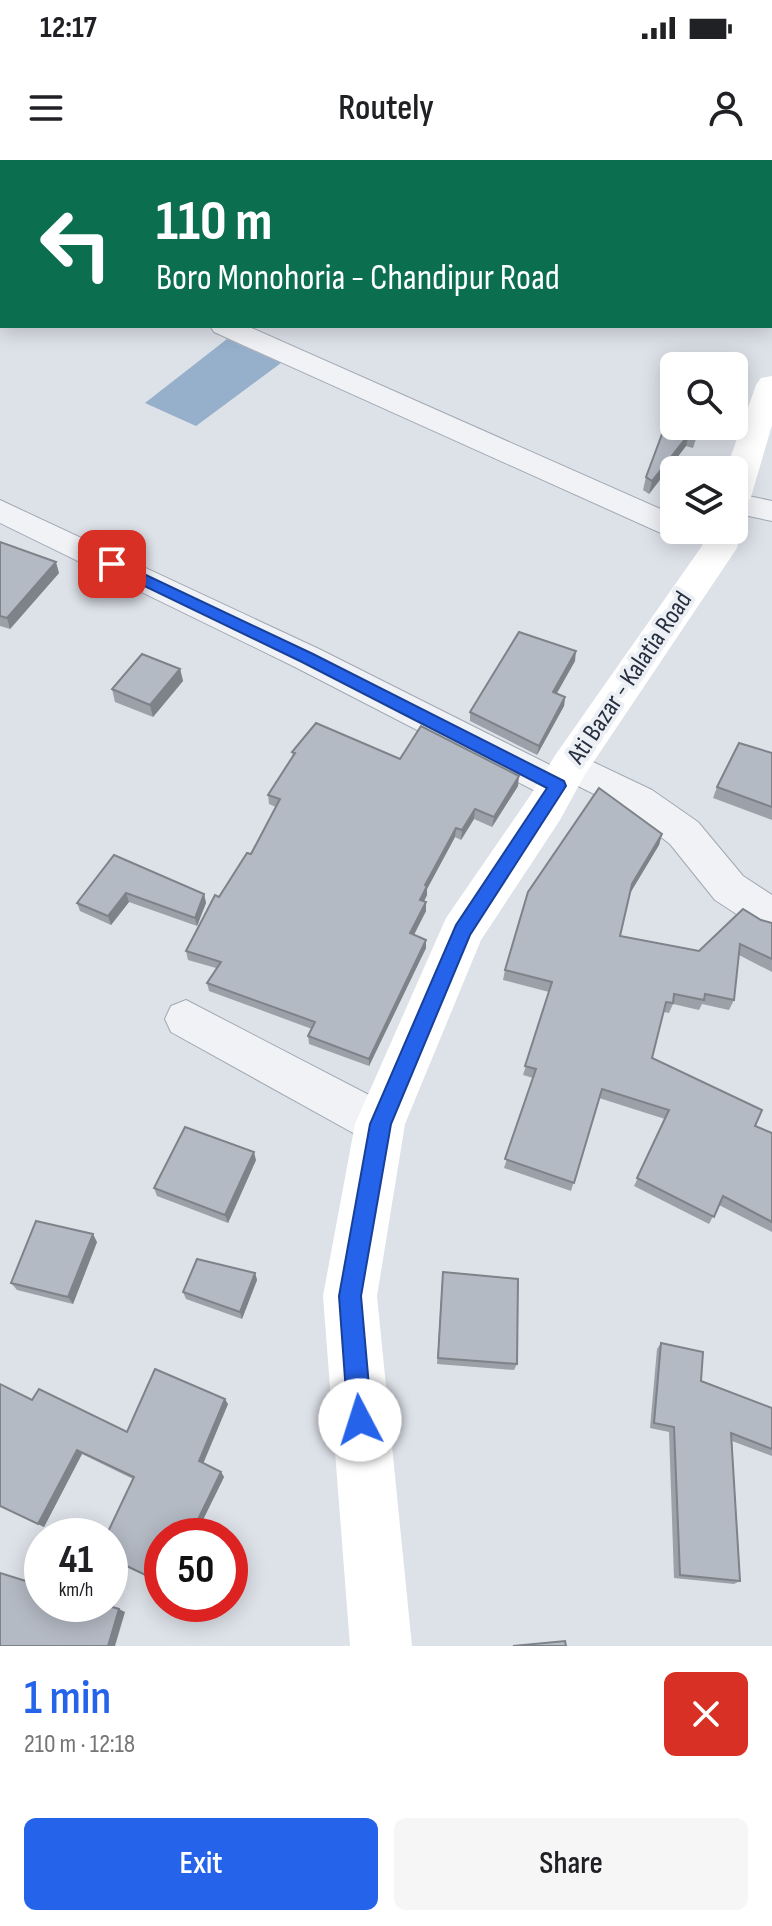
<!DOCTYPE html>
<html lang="en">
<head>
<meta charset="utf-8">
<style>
  body { margin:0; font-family:"Sofia Sans Condensed",sans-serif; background:#f6f6f6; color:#202124; height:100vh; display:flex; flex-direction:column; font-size:30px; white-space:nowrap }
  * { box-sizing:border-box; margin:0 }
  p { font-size:26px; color:#757577 }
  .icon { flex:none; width:44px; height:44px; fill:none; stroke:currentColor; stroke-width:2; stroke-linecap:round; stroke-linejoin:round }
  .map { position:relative; height:1486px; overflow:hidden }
  .side { display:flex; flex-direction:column; background:#fff; flex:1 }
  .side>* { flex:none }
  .top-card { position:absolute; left:0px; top:0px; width:772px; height:168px; box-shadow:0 4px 20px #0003; background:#0b6e4f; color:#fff; overflow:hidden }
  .controls { position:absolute; left:660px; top:192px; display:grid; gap:16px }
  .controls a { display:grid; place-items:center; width:88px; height:88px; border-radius:12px; background:#fff; box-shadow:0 4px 20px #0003; font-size:40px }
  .speed { position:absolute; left:24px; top:1358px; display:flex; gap:16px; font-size:40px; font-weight:700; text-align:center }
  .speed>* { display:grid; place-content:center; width:104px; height:104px; border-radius:50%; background:#fff; box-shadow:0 4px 20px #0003; line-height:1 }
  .speed small { font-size:20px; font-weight:400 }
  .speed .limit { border:12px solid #d22; background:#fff; color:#111 }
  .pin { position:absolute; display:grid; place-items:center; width:68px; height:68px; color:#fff; margin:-34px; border-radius:16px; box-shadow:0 4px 12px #0006 }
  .me { position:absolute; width:88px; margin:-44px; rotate:355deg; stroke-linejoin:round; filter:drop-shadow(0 0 6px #0008) }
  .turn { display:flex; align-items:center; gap:28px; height:168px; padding:0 24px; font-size:36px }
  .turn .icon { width:104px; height:104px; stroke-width:2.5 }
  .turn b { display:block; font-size:56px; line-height:68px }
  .round { display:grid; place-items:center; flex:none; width:84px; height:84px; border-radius:12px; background:#f6f6f6 }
  .head { display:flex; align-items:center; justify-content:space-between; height:136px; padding:0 24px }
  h1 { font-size:48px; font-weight:600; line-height:60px; color:#2563eb }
  .button { display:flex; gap:16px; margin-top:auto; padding:16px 24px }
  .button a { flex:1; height:92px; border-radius:12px; background:#2563eb; color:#fff; font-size:32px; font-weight:600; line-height:92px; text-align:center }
  .button a+a { background:#f6f6f6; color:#202124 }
  .status { display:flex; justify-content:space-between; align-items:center; height:56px; padding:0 40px; background:#fff; direction:ltr }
  .status svg { height:22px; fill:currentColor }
  header { display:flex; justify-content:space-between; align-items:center; height:104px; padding:0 24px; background:#fff; font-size:36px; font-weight:600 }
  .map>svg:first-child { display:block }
  .water { fill:#96afca }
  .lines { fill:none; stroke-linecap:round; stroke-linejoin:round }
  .minor-casing { stroke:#a2a8b2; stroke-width:2 }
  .minor { fill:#f0f2f6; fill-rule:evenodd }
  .secondary { fill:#fff; fill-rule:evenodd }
  .wall { fill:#9ba0a9 }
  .shaded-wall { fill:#7e8289 }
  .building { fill:#b4bac4; stroke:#7e8289; stroke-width:2 }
  .route { fill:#2563eb; stroke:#184099; stroke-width:2 }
  .labels { text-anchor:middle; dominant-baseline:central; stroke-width:8; stroke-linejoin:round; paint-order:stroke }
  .street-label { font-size:26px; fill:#262f3f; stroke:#ecf0f5 }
</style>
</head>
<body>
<div class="status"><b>12:17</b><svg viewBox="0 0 49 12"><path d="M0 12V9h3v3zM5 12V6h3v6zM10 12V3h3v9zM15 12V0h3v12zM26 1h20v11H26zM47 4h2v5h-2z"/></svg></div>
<header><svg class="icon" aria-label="menu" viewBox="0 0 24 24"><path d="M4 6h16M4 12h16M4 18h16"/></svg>Routely<svg class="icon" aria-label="person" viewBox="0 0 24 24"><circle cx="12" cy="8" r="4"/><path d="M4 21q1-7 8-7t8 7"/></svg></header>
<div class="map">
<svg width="772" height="1486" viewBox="0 0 772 1486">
  <rect width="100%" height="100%" fill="#dde1e8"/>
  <polygon class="water" points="227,179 281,203 196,266 145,243"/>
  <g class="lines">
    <defs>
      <g id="minor">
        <rect x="0" y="53" width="2" height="15"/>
        <polygon points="210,166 247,166 674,355 674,370 688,370 685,374 674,377 663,374 214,172"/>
        <polygon points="734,333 772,341 772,361 734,353"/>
        <polygon points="0,340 319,489 552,606 557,595 570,591 652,630 698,662 743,716 772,735 772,773 758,768 715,740 670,684 626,650 576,625 571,636 558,640 545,636 295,507 0,363"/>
        <polygon points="186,840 396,949 402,964 396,979 380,985 364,979 171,872 165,859 171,846"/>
      </g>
    </defs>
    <use href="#minor" class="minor-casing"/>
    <use href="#minor" class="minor"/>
    <g class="secondary">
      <polygon points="770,1 772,2 772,19 770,2 767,2"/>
      <polygon points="772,216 772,265 751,337 746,345 734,348 734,310 726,310 756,225 761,218"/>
      <polygon points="734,361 741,370 737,388 584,616 560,660 481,780 405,964 377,1136 412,1486 350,1486 323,1136 355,964 446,758 530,636 556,594 702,386 707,370 734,370"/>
    </g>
  </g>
  <g class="wall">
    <polygon points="674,266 702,266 699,270 693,288 686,286 649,334 643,330 646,317"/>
    <polygon points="0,382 59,413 10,469 0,466"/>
    <polygon points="575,501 556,534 565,537 564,546 537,595 470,561 470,552"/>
    <polygon points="180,509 183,521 153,557 115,542 112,529"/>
    <polygon points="292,592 400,599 518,626 492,667 474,659 461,680 455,677 427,729 427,735 424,741 426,742 426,751 414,775 426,780 426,788 369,906 309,884 308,876 312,869 209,831 207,823 216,808 188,800 186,791 219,737 251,694 276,647 269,644 268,635 293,597"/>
    <polygon points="772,593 772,660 713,638 717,627"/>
    <polygon points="662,674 659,685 630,733 620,776 699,791 761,760 772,763 772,812 739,795 734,840 729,850 702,844 699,850 673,844 669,853 664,852 652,898 755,966 772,973 772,1072 719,1045 709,1064 634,1026 665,959 599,938 571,1031 504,1008 533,918 523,915 549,832 503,820 505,810"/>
    <polygon points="114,695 204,734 206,743 197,766 129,742 111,765 80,751 77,743"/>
    <polygon points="256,1000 228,1063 157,1036 154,1028"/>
    <polygon points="97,1082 73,1144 17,1130 11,1123"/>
    <polygon points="255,1113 257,1120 242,1159 186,1139 183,1132"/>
    <polygon points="442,1119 517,1204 514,1210 437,1204"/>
    <polygon points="661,1183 701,1221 772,1248 772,1296 732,1281 740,1421 734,1424 674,1418 669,1272 650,1268 657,1189"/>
    <polygon points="32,1240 127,1272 228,1244 203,1304 221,1312 224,1317 195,1376 162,1376 133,1319 82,1294 44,1367 0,1346"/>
  </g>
  <g class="shaded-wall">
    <polygon points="689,274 686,286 649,334 652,321"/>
    <polygon points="56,402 59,413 10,469 7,458"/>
    <polygon points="576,491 575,501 552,542 553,532"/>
    <polygon points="180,509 183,521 153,557 150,545"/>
    <polygon points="565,537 564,546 537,595 539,586"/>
    <polygon points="519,616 518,626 492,667 494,657"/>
    <polygon points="475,649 474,659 461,680 462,670"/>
    <polygon points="456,668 455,677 427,729 427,735 420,749 420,740 425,725"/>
    <polygon points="662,674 659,685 629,735 632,724"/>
    <polygon points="126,733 129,742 111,765 108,756"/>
    <polygon points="204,734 206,743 197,766 195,758"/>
    <polygon points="426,742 426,751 410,782 410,773"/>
    <polygon points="426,780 426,788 369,906 369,899"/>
    <polygon points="254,992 256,1000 228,1063 225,1055"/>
    <polygon points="93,1074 97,1082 73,1144 68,1137"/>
    <polygon points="255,1113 257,1120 242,1159 240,1152"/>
    <polygon points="225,1239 228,1244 202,1306 199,1301"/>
    <polygon points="77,1290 82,1294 44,1367 38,1364"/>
    <polygon points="221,1312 224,1317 195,1376 190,1376"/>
    <polygon points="119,1449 125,1452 115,1486 108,1486"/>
  </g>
  <g class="building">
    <polygon points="674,242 674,266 699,266 696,275 689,274 652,321 646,317"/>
    <polygon points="0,382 56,402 7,458 0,456"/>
    <polygon points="519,472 576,491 553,532 565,537 539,586 470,552"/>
    <polygon points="142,494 180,509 150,545 112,529"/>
    <polygon points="316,563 400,599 421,566 519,616 494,657 475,649 462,670 456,668 425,725 427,726 420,740 426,742 410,773 426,780 369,899 308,876 315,862 207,823 221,802 186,791 215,735 219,737 247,693 251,694 280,639 268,635 295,593 292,592"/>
    <polygon points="739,583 772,593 772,647 717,627"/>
    <polygon points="599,628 662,674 632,724 620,776 699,791 743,749 761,760 772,763 772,799 740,784 734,840 705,834 704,840 674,834 673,843 666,842 652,898 762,950 755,966 772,973 772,1062 723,1036 714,1057 637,1018 669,950 602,929 574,1023 505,999 536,909 525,906 552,822 505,810 528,732"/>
    <polygon points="114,695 204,734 195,758 126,733 108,756 77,743"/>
    <polygon points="185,967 254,992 225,1055 154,1028"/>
    <polygon points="36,1061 93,1074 68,1137 11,1123"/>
    <polygon points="197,1099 255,1113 240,1152 183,1132"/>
    <polygon points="443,1112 518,1119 517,1204 438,1198"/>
    <polygon points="661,1183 703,1192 701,1221 772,1248 772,1289 731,1273 740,1421 680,1415 674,1267 654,1263"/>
    <polygon points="155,1209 225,1239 199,1301 221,1312 190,1376 162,1376 162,1423 110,1398 110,1376 106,1376 134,1317 77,1290 38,1364 0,1346 0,1224 32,1240 39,1229 127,1272"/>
    <polygon points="0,1413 42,1426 42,1444 102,1444 119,1449 108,1486 0,1486"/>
    <polygon points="565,1481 566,1486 513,1486"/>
  </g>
  <polygon class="route" points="112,399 313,494 564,621 566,626 470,775 391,964 361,1136 372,1260 368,1268 360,1272 352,1268 348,1260 339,1136 370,964 456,765 547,628 302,502 107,408 104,404"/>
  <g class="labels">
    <g class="street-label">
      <text transform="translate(630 518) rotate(-56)">Ati Bazar - Kalatia Road</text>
    </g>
  </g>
</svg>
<div class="controls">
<a><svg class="icon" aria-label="search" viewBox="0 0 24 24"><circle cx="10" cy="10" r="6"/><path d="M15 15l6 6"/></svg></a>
<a><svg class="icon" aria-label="layers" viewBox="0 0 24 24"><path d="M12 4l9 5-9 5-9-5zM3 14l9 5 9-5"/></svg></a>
</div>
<div class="speed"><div>41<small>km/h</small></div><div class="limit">50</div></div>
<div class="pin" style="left:112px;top:404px;background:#d93025"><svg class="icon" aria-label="arrive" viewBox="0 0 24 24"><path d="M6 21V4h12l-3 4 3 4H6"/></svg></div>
<svg class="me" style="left:360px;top:1260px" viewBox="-20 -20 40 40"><circle r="19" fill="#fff"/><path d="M0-13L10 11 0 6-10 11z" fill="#2563eb"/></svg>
<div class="top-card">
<div class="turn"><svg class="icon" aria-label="left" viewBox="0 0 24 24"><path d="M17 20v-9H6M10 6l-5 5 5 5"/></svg><div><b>110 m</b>Boro Monohoria - Chandipur Road</div></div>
</div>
</div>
<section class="side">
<div class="head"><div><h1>1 min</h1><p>210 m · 12:18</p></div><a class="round" style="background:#d93025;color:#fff"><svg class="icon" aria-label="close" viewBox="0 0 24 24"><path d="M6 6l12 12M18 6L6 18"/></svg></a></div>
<div class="button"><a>Exit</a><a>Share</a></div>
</section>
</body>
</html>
